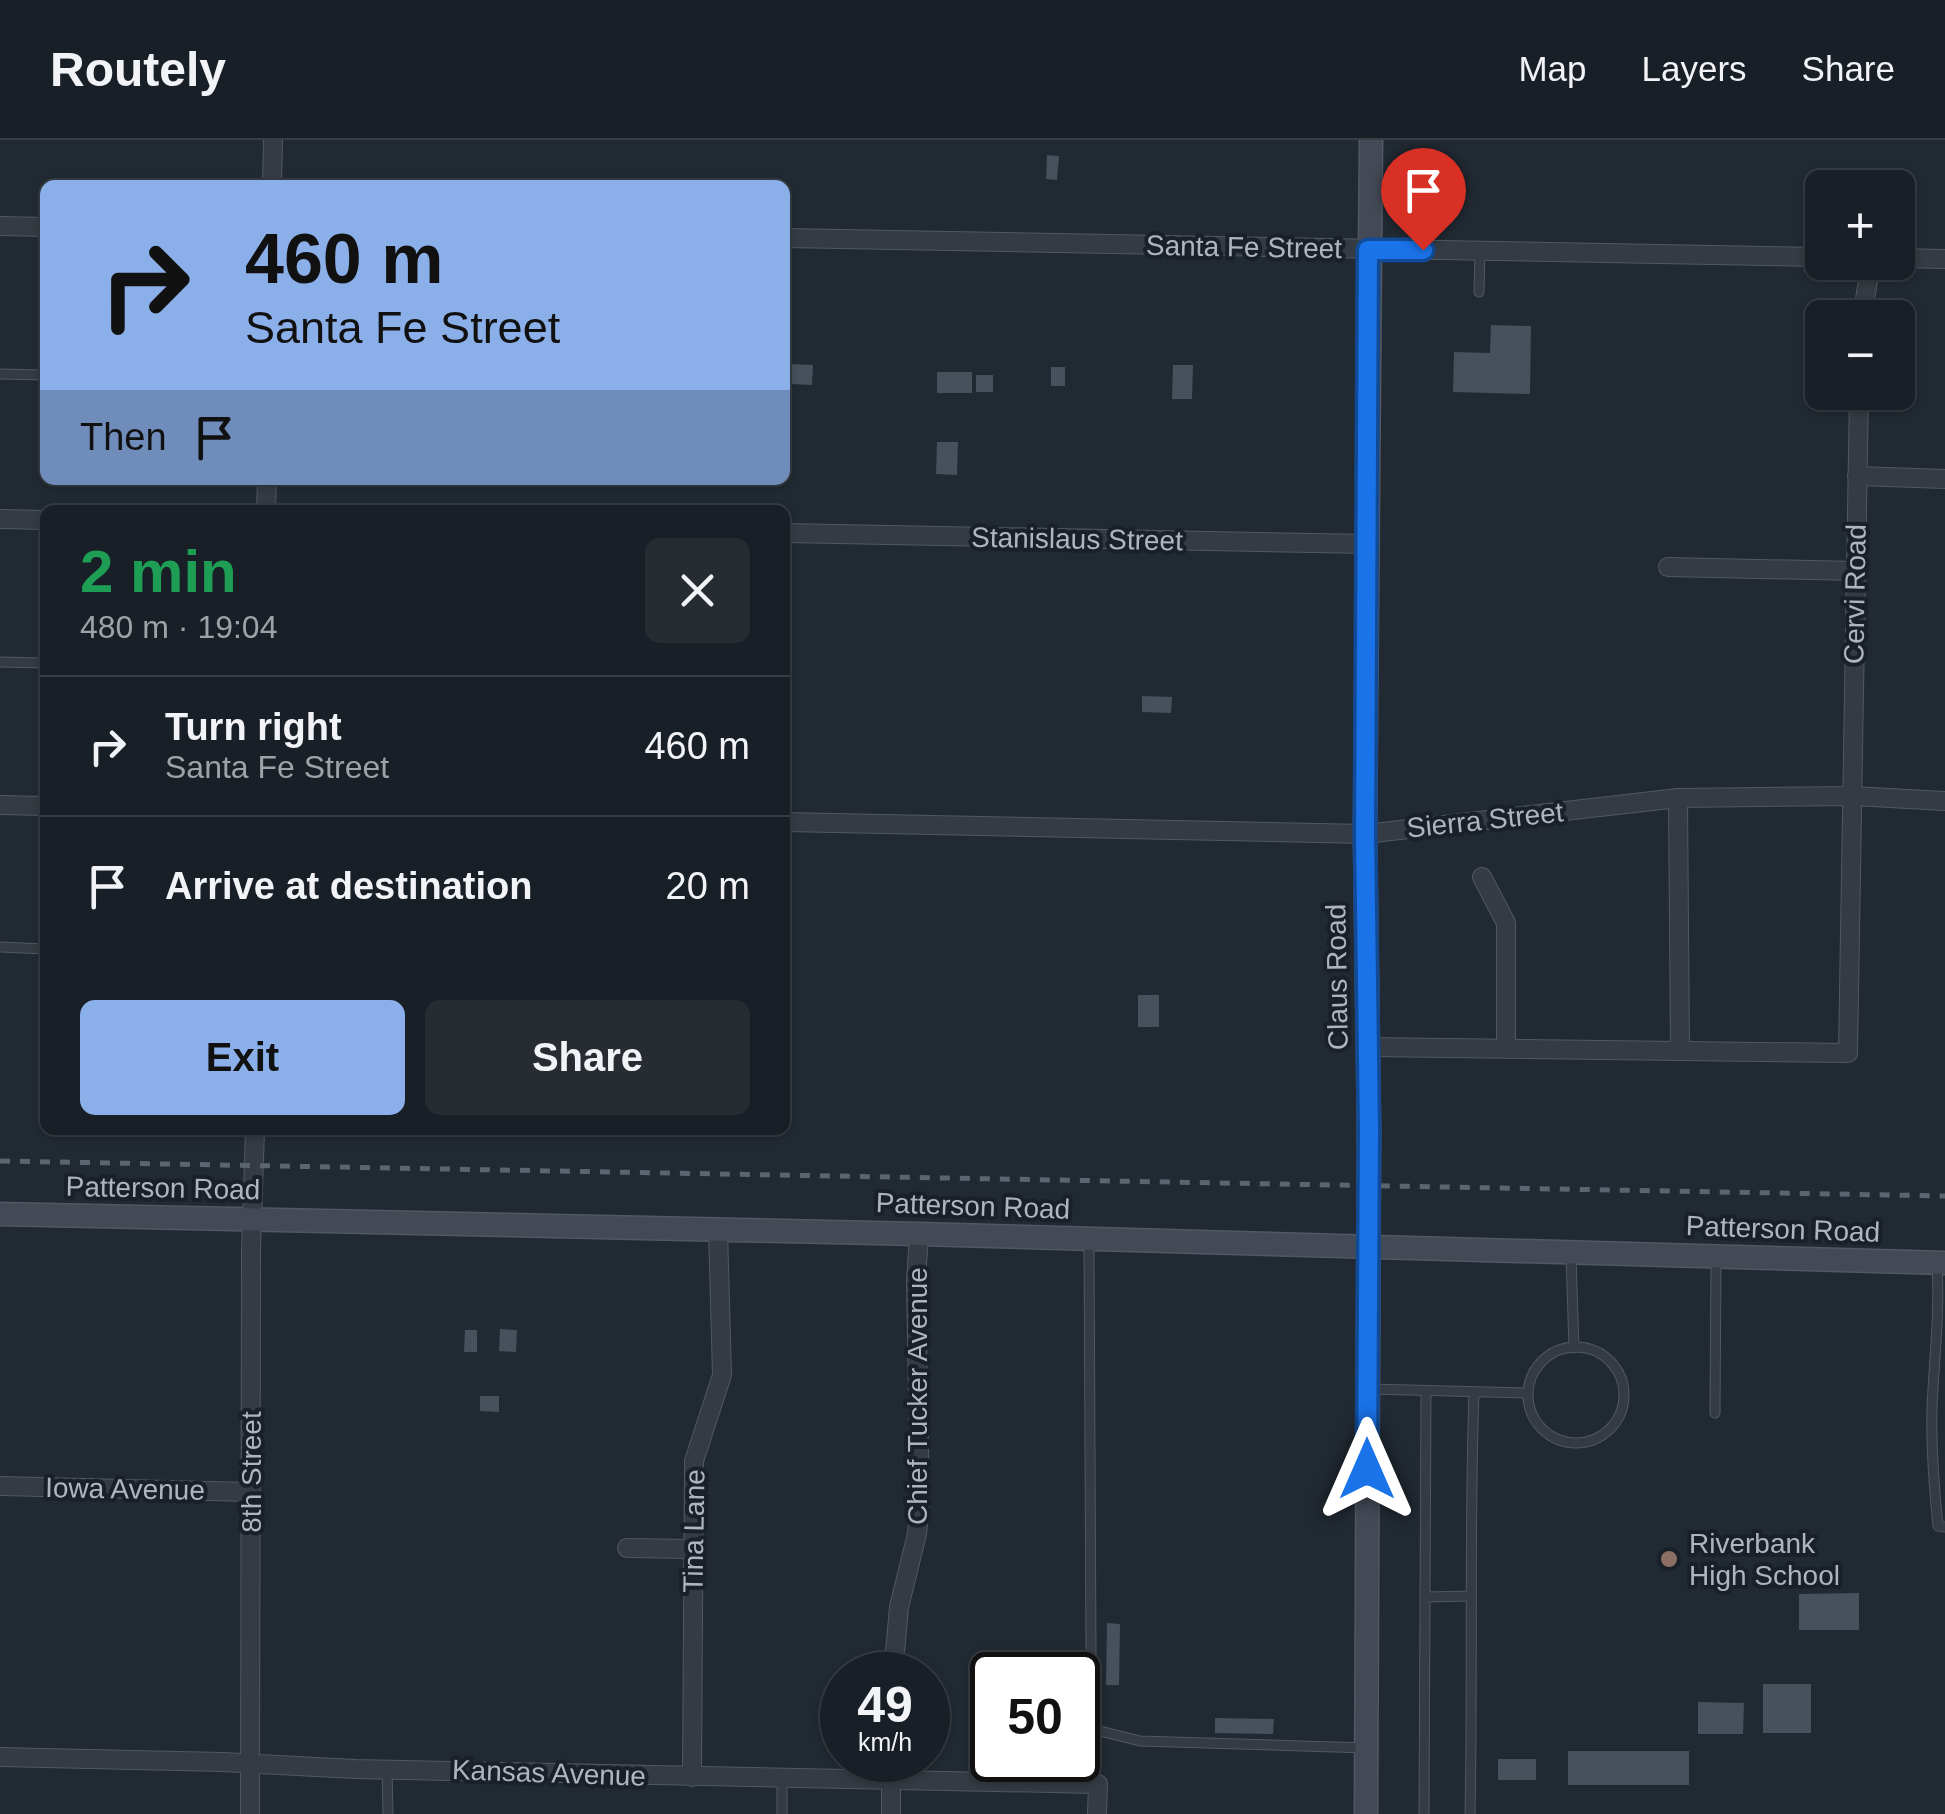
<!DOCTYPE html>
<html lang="en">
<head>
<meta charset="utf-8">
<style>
  body { margin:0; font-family:Helvetica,sans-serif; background:#262c32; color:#f1f3f6; height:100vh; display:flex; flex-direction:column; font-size:38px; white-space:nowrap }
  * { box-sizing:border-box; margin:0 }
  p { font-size:32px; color:#9fa2a7 }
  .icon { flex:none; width:55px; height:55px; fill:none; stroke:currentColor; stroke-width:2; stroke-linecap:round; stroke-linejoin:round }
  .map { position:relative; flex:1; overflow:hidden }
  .details { position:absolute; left:40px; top:365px; width:750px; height:630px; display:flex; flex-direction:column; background:#191f26; border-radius:15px; box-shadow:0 2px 8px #0004,0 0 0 2px #373d43 }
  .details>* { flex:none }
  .hud { position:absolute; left:40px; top:40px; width:750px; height:305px; border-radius:15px; box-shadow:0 2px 8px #0004,0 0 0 2px #373d43; background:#8bafe9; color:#111; overflow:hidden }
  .fabs { position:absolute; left:1805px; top:30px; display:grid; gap:20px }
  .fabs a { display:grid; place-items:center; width:110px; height:110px; border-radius:15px; background:#191f26; box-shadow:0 2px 8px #0004,0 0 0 2px #373d43; font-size:50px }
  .speed { position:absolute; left:820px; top:1512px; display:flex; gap:20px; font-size:50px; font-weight:700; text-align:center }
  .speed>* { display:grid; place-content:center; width:130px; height:130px; border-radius:50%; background:#191f26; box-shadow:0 2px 8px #0004,0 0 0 2px #373d43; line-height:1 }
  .speed small { font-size:25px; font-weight:400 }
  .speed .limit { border:5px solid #111; border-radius:15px; background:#fff; color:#111 }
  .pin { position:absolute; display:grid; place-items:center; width:85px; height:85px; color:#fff; margin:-102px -42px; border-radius:50% 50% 50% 0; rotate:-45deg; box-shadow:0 0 10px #0007 }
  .pin .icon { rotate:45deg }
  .me { position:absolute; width:110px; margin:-55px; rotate:0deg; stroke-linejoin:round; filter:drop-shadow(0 0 8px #0008) }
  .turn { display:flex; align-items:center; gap:35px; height:210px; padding:0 40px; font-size:45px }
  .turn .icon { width:130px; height:130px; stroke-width:2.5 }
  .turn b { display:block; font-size:70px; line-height:85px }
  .then { display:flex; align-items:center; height:95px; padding:0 40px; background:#0003; gap:20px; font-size:38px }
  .round { display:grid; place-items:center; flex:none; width:105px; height:105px; border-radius:15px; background:#262c32 }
  .overview { display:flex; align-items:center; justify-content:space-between; height:170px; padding:0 40px }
  h1 { font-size:60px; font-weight:800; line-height:75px; color:#1e9e55 }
  .button { display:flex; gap:20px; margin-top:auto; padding:20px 40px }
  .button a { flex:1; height:115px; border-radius:15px; background:#8bafe9; color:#111; font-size:40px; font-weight:800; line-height:115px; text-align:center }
  .button a+a { background:#262c32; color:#f1f3f6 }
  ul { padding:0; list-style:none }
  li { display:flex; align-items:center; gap:30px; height:140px; padding:0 40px; border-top:2px solid #373d43 }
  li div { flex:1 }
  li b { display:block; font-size:38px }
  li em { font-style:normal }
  header { display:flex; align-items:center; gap:60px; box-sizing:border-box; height:140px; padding:0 50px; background:#191f26; border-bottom:2px solid #373d43 }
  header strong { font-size:48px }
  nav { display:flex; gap:55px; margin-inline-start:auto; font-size:35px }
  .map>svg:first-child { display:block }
  .building { fill:#48505c }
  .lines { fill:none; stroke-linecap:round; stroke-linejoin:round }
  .service-casing { stroke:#525861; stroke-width:11 }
  .minor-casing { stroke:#525861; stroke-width:20 }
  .secondary-casing { stroke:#525861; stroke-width:25 }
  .service { stroke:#343b43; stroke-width:9 }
  .minor { stroke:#343b43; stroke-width:18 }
  .secondary { stroke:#434a56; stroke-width:22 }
  .rail { stroke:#5c646f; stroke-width:5; stroke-dasharray:10 10; stroke-linecap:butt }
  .route-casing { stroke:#114b97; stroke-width:25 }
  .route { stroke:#1a73e8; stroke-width:18 }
  .education-dot { fill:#8d6e63; stroke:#1a2028; stroke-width:4 }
  .labels { text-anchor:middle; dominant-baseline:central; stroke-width:8; stroke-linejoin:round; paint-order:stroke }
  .street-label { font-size:28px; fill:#afb5c0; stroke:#1a2028 }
  .poi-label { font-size:28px; fill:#afb5c0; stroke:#1a2028; text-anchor:start }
</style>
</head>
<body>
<header>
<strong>Routely</strong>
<nav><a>Map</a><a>Layers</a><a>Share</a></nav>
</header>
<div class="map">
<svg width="1945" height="1674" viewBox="0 0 1945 1674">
  <rect width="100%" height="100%" fill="#212932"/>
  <g class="building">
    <polygon points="1047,15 1059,16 1057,40 1046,39"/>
    <polygon points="1491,185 1531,186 1530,254 1453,252 1454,212 1490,213"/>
    <polygon points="790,224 813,225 812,245 789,244"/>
    <polygon points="1173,225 1193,225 1192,259 1172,259"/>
    <rect x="1051" y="227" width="14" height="19"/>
    <rect x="937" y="232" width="35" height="21"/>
    <rect x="976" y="235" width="17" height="17"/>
    <polygon points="937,302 958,302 957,335 936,334"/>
    <polygon points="1142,556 1172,557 1171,573 1142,572"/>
    <rect x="1138" y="855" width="21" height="32"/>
    <polygon points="500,1189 517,1190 516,1212 499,1211"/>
    <polygon points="465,1190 477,1190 477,1212 464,1212"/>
    <polygon points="480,1256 499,1256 499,1272 480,1271"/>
    <polygon points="1859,1453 1859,1490 1799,1490 1799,1454"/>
    <polygon points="1107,1483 1120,1484 1119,1545 1106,1545"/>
    <rect x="1763" y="1544" width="48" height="49"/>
    <polygon points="1698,1562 1744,1563 1743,1594 1698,1594"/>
    <polygon points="1215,1578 1274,1579 1273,1594 1215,1593"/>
    <rect x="1568" y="1611" width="121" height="34"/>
    <rect x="1498" y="1619" width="38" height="21"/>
  </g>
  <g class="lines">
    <defs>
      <g id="service">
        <polyline points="1479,152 1480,111"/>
        <polyline points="0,234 45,235"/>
        <polyline points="0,522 45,523"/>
        <polyline points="0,807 45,809"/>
        <polyline points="1089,1102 1091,1515 1096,1590 1140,1601 1366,1608"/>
        <polyline points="1571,1116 1574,1208"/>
        <path d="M 1937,1126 C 1940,1173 1934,1220 1932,1268 C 1931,1308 1934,1347 1938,1386 L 1945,1387"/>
        <circle cx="1576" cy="1255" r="48"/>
        <polyline points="1370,1249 1528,1253"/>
        <polyline points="1715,1273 1716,1120"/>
        <polyline points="1427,1457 1471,1456"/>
        <polyline points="387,1628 388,1674"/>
        <polyline points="782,1674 782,1638"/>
        <polyline points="1424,1674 1426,1251"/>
        <path d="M 1470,1674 C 1473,1533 1469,1392 1474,1252"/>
      </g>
      <g id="minor">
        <polyline points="272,45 273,0"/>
        <polyline points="0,86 45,87"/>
        <polyline points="785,98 1822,117"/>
        <polyline points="1898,118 1945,119"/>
        <polyline points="1862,178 1871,122"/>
        <polyline points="1857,336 1945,339"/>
        <polyline points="266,370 267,340"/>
        <polyline points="0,379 45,380"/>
        <polyline points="785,393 1368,404"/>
        <polyline points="1668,427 1855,431"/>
        <polyline points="1678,658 1680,911"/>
        <polyline points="0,665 45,666"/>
        <polyline points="785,682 1365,694 1678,658 1853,656 1945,661"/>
        <polyline points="1482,737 1506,783 1506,909"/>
        <polyline points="1368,907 1848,913 1859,252"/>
        <polyline points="0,1346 251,1352"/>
        <polyline points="627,1408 692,1409"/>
        <polyline points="893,1535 899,1467 917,1394 920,1359 916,1141 919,1094"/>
        <polyline points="0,1617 223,1622 355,1629 1098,1644 1097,1674"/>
        <polyline points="692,1637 694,1321 722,1235 718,1090"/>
        <polyline points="250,1674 251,1110 255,990"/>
        <polyline points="891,1674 891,1620"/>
      </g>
      <g id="secondary">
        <polyline points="0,1074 919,1094 1945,1123"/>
        <polyline points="1366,1674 1369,990 1365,694 1371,0"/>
      </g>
    </defs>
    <use href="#service" class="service-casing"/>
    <use href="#minor" class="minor-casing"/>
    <use href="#secondary" class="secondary-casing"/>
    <use href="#service" class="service"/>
    <use href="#minor" class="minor"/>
    <use href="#secondary" class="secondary"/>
    <polyline class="rail" points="0,1021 1945,1056"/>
  </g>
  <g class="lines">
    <defs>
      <polyline id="route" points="1367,1329 1369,990 1365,694 1368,110 1423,110"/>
    </defs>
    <use href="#route" class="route-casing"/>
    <use href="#route" class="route"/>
  </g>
  <circle class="education-dot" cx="1669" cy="1419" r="10"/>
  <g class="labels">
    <g class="street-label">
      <text transform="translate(1244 107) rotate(1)">Santa Fe Street</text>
      <text transform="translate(1077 399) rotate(1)">Stanislaus Street</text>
      <text transform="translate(1855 454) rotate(-89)">Cervi Road</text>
      <text transform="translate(1485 680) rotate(-6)">Sierra Street</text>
      <text transform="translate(1337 837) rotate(-91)">Claus Road</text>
      <text transform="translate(163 1048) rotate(1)">Patterson Road</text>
      <text transform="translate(973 1066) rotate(2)">Patterson Road</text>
      <text transform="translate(1783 1089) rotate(2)">Patterson Road</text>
      <text transform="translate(917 1256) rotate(-90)">Chief Tucker Avenue</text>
      <text transform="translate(251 1332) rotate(-90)">8th Street</text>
      <text transform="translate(125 1349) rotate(1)">Iowa Avenue</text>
      <text transform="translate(694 1391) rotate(-89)">Tina Lane</text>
      <text transform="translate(549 1633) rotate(2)">Kansas Avenue</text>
    </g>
    <g class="poi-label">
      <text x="1689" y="1403">Riverbank<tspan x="1689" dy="32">High School</tspan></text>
    </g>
  </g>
</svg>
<div class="fabs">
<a>+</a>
<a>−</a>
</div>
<div class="speed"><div>49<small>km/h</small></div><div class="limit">50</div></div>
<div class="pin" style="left:1423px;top:110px;background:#d93025"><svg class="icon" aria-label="arrive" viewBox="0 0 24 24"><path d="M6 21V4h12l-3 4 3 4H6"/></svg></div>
<svg class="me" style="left:1367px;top:1329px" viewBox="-20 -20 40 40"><path d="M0-17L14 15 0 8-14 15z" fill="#1a73e8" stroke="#fff" stroke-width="4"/></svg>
<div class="hud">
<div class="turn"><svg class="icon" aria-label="right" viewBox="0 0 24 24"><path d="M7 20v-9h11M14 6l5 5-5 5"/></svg><div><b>460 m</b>Santa Fe Street</div></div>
<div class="then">Then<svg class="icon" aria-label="arrive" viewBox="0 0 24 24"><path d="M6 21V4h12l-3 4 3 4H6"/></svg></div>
</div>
<section class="details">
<div class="overview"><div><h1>2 min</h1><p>480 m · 19:04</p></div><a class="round"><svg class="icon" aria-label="close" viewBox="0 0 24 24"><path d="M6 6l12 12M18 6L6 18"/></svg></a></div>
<ul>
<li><svg class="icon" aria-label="right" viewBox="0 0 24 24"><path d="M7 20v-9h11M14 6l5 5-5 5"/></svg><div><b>Turn right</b><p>Santa Fe Street</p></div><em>460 m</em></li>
<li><svg class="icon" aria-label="arrive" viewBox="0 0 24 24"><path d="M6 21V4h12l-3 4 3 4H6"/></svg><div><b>Arrive at destination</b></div><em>20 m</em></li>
</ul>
<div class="button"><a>Exit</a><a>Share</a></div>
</section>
</div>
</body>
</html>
